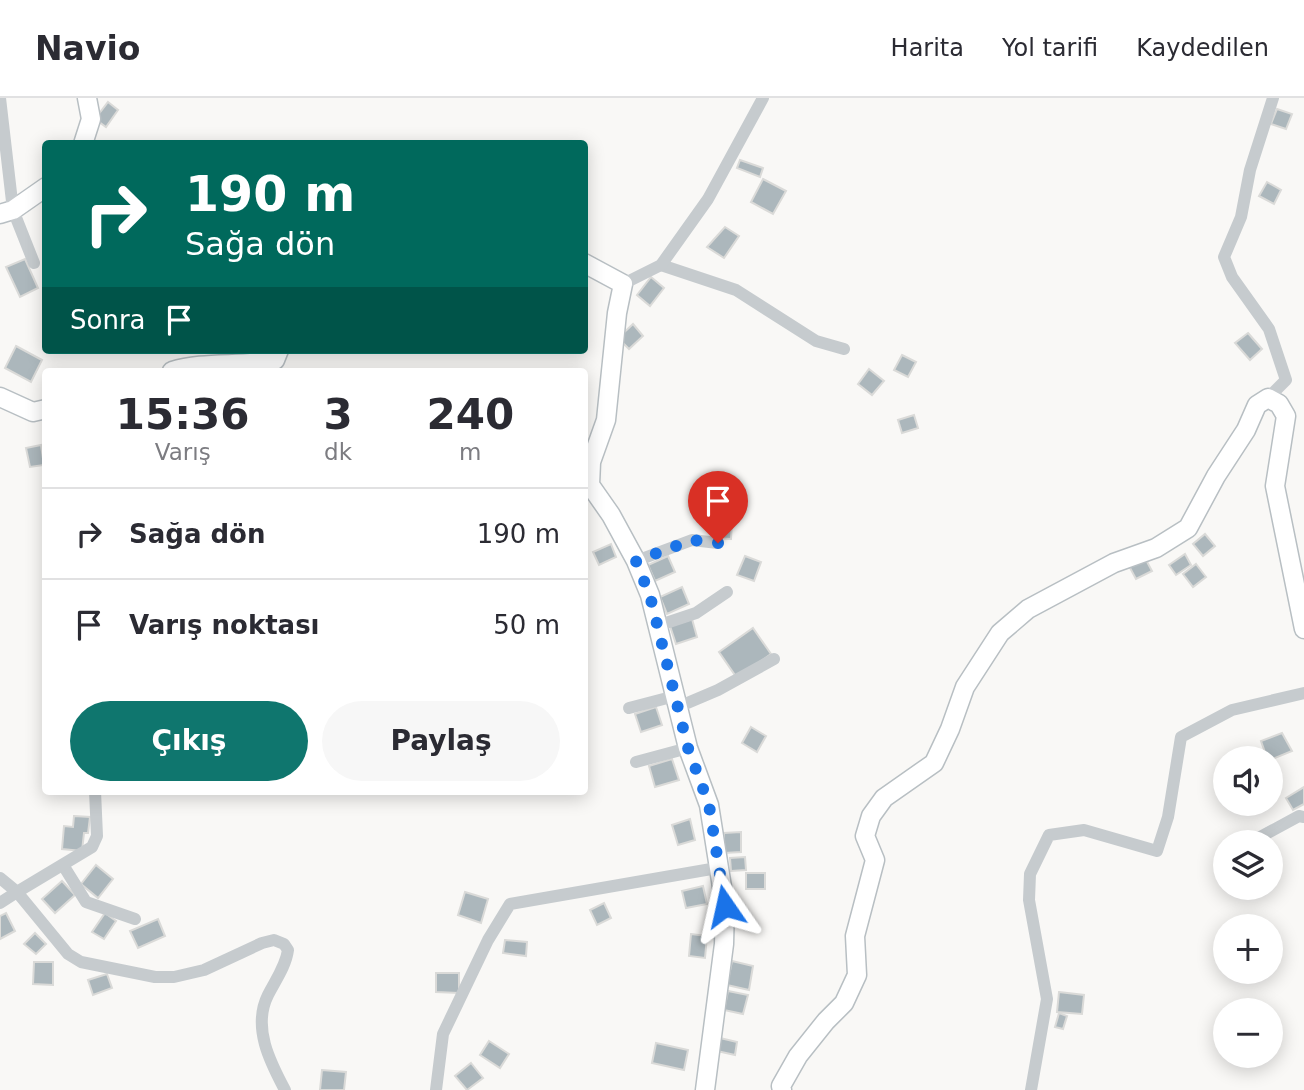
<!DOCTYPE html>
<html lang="tr">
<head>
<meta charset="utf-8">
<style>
  body { margin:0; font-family:"DejaVu Sans",sans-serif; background:#f7f7f7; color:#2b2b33; height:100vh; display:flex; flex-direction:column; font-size:26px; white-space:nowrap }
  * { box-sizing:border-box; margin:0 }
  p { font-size:23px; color:#7c7c81 }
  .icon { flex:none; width:38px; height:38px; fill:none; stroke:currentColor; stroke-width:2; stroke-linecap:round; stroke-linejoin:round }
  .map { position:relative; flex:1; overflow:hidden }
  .drawer { position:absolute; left:42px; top:270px; width:546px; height:427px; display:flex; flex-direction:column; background:#fff; border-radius:7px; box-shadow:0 4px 18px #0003 }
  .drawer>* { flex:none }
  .top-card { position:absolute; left:42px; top:42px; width:546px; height:214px; border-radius:7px; box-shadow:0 4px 18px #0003; background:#00695c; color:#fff; overflow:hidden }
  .fabs { position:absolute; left:1213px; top:648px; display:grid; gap:14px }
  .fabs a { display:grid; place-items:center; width:70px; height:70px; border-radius:50%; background:#fff; box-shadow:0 4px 18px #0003; font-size:35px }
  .pin { position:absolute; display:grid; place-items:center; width:60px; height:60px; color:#fff; margin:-72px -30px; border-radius:50% 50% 50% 0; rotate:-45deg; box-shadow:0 0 7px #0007 }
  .pin .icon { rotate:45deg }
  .me { position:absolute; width:77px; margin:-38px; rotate:349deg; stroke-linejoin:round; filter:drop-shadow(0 0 5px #0008) }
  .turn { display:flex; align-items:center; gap:24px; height:147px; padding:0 28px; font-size:32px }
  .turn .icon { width:91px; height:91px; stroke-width:2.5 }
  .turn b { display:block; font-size:49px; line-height:60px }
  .then { display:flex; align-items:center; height:66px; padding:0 28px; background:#0003; gap:14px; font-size:26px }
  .eta { display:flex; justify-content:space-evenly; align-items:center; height:119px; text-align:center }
  .eta b { font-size:42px; font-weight:600; line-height:49px }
  .action { display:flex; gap:14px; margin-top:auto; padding:14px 28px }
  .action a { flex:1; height:80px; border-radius:42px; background:#0f766e; color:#fff; font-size:28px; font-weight:600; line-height:80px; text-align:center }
  .action a+a { background:#f7f7f7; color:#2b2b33 }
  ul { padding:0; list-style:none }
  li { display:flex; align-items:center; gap:21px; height:91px; padding:0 28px; border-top:2px solid #e1e1e2 }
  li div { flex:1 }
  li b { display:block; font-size:26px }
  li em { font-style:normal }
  header { display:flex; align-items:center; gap:42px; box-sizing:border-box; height:98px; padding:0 35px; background:#fff; border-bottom:2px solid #e1e1e2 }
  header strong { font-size:33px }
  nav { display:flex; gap:38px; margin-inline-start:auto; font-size:24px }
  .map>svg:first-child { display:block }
  .building { fill:#acb7bc; stroke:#dadad8; stroke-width:2 }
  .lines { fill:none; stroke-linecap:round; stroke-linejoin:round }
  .secondary-casing { stroke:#b8bfc3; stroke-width:21 }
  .street { stroke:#c6cbce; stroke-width:12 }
  .secondary { stroke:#fff; stroke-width:18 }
  .route { stroke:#1a73e8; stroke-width:12; stroke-dasharray:0 21.6 }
</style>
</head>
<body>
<header>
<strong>Navio</strong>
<nav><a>Harita</a><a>Yol tarifi</a><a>Kaydedilen</a></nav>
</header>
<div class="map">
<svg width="1304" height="992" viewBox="0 0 1304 992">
  <rect width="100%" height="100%" fill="#f9f8f6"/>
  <g class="building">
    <polygon points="108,4 118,12 106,29 95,21"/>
    <polygon points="1277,11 1292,16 1286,31 1271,26"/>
    <polygon points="740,62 763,70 760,79 737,70"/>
    <polygon points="763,81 786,93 773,116 751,104"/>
    <polygon points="1267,84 1281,92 1274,106 1259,98"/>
    <polygon points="725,129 739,138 724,160 707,149"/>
    <polygon points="25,161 38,190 20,199 6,169"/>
    <polygon points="651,179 664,190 650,208 637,197"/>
    <polygon points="633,226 643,238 629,251 618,240"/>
    <polygon points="1248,235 1262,251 1250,262 1235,245"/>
    <polygon points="16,248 42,262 31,284 5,270"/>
    <polygon points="902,257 916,264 908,279 894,272"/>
    <polygon points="869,271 884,283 872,297 858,286"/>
    <polygon points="914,317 918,330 902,335 898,322"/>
    <polygon points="41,347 44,367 30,369 26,350"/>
    <polygon points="712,423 732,425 731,441 711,440"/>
    <polygon points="1205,436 1215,448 1203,458 1193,446"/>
    <polygon points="611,446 616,459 599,467 593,454"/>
    <polygon points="1185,456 1191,467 1176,477 1169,467"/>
    <polygon points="668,458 675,474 655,483 648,467"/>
    <polygon points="745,458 761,464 754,483 737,477"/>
    <polygon points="1145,460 1152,473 1136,481 1129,468"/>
    <polygon points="1196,466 1206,479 1193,489 1183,476"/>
    <polygon points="682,489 689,506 667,516 660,499"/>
    <polygon points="692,521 697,539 676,546 670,528"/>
    <polygon points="753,530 771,556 737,580 719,554"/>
    <polygon points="656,609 662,627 641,634 635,616"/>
    <polygon points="751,629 766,638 757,654 742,645"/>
    <polygon points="1282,635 1292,653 1270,662 1270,660 1267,660 1261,643"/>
    <polygon points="672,661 679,682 655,689 649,668"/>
    <polygon points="1304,689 1304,706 1293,712 1286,700"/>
    <polygon points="74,718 90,719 88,735 84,735 82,753 62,751 64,728 73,729"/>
    <polygon points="690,721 695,742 678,747 672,727"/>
    <polygon points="741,734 741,754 724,755 724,735"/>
    <polygon points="745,759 746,772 731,773 730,760"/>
    <polygon points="96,767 113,781 98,800 81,786"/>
    <rect x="746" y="775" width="19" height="16"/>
    <polygon points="62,783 75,797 55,815 42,801"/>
    <polygon points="703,788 707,806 686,810 682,793"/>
    <polygon points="465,794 488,801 481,825 458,817"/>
    <polygon points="604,805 611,820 597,827 590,812"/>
    <polygon points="6,815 15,833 0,841 0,818"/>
    <polygon points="105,815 116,823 104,841 92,834"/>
    <polygon points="158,821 165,838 138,850 130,833"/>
    <polygon points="35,835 46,846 36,856 24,846"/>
    <polygon points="691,836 707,838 705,860 689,858"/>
    <polygon points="505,842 527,844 526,858 503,855"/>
    <polygon points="732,863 753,868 749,892 727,887"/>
    <polygon points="34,864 53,864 53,887 33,886"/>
    <polygon points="436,875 459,875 459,895 436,894"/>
    <polygon points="107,876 112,890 93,897 88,882"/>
    <polygon points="728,893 748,897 743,916 724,912"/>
    <polygon points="1059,894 1084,897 1082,916 1057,914"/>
    <polygon points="1059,915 1067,918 1063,931 1055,929"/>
    <polygon points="720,940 737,944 735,957 717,953"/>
    <polygon points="489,943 509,956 500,970 480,957"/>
    <polygon points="656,945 688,952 684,972 652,965"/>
    <polygon points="471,965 483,980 467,992 455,978"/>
    <polygon points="322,972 346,974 344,992 320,992"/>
  </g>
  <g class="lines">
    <defs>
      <g id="secondary">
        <polyline points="83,46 91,21 87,0"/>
        <polyline points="0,116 13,112 46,89"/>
        <polyline points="584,165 623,186 617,215 606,322 591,364 590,387 611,417 636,463 650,497 688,650 709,707 725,808 724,846 705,992"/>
        <path d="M 172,273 C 205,263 241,269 275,262 L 279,252"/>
        <polyline points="0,299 33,314 46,311"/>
        <polyline points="782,992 781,988 798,958 826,923 844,905 857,877 855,838 875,762 865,738 871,718 884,700 934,665 950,631 965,589 1000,535 1028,511 1114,465 1156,450 1188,430 1216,378 1246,332 1257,307 1268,300 1279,306 1286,318 1275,388 1304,531"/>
      </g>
    </defs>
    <use href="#secondary" class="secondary-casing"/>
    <g class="street">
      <polyline points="0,0 13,112 34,165"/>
      <polyline points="661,167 736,192 816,243 844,251"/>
      <polyline points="623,186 661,167 708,101 763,0"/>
      <polyline points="1268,300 1286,282 1269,231 1232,179 1224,159 1241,119 1250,72 1273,0"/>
      <polyline points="636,463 692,442 718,445"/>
      <polyline points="657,528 696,515 727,494"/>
      <polyline points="678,609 718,592 774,561"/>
      <polyline points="629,610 675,598"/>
      <polyline points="636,664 688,650"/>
      <polyline points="1251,744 1299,718 1304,719"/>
      <polyline points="63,767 86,804 135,821"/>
      <polyline points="0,780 17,794 92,749 97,738 95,693"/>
      <path d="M 0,805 L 17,794 L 68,856 L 81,864 L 155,879 L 174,879 L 204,872 L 262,845 L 274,842 L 284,846 L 288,852 C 286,868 275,883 268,897 C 252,929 270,964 285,992"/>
      <polyline points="436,992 443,936 488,842 510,806 717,770"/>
      <polyline points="1031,992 1047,901 1029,802 1030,776 1049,737 1084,732 1157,753 1168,719 1181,639 1232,612 1304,595"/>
    </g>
    <use href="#secondary" class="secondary"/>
  </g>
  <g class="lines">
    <polyline class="route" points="718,445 692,442 636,463 650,498 688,650 709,707 725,808"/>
  </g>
</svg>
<div class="fabs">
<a><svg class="icon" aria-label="sound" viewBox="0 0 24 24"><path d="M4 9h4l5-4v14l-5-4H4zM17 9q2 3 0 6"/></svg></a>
<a><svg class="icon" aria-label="layers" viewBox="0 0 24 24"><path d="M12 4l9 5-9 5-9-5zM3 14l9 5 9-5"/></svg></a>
<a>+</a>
<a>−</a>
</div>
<div class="pin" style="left:718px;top:445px;background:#d93025"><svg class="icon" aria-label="arrive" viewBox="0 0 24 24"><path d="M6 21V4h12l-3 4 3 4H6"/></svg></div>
<svg class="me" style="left:725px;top:808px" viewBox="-20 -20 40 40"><path d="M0-17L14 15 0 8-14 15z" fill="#1a73e8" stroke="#fff" stroke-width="4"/></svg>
<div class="top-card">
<div class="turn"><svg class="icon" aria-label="right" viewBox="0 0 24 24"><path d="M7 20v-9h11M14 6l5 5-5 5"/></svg><div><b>190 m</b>Sağa dön</div></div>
<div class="then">Sonra<svg class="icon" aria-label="arrive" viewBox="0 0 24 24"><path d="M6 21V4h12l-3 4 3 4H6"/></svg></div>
</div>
<section class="drawer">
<div class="eta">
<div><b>15:36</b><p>Varış</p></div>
<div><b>3</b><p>dk</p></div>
<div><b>240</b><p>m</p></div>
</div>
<ul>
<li><svg class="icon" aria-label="right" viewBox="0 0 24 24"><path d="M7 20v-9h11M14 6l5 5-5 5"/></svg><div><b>Sağa dön</b></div><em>190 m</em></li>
<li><svg class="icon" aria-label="arrive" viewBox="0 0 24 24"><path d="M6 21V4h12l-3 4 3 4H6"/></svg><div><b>Varış noktası</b></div><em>50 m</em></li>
</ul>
<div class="action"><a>Çıkış</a><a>Paylaş</a></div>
</section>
</div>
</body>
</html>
